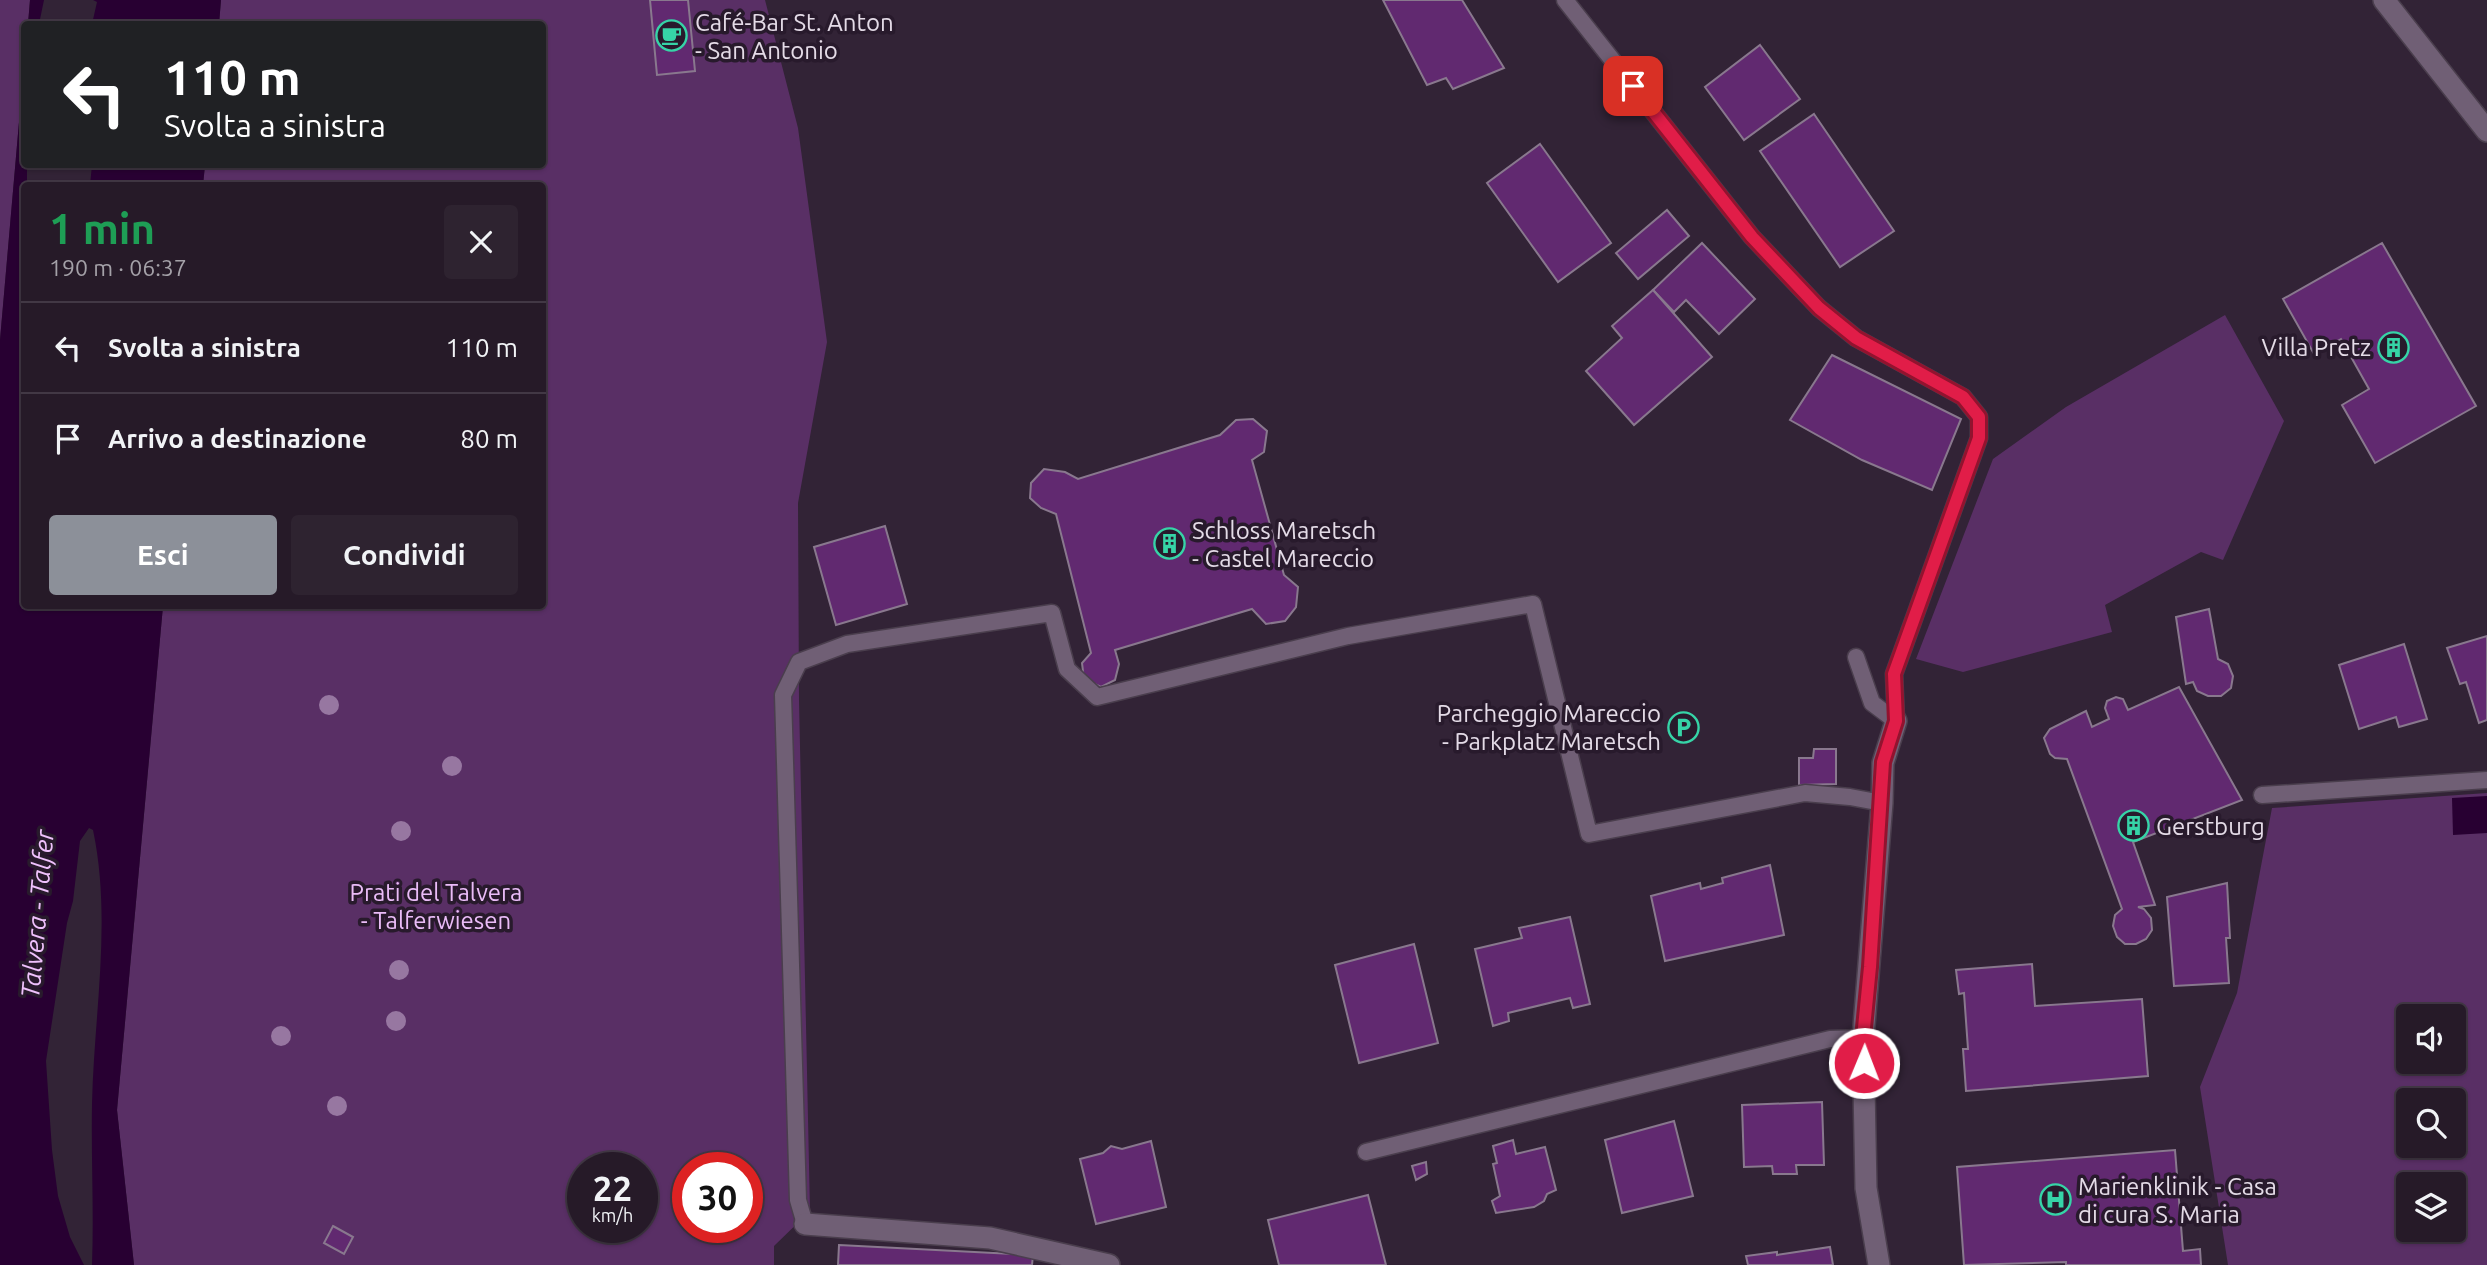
<!DOCTYPE html>
<html lang="it">
<head>
<meta charset="utf-8">
<style>
  body { margin:0; font-family:Ubuntu,sans-serif; background:#2e2330; color:#f1f3f6; height:100vh; display:flex; flex-direction:column; font-size:26px; white-space:nowrap }
  * { box-sizing:border-box; margin:0 }
  p { font-size:23px; color:#a4a1a8 }
  .icon { flex:none; width:38px; height:38px; fill:none; stroke:currentColor; stroke-width:2; stroke-linecap:round; stroke-linejoin:round }
  .map { position:relative; flex:1; overflow:hidden }
  .side { position:absolute; left:21px; top:182px; width:525px; height:427px; display:flex; flex-direction:column; background:#261a28; border-radius:7px; box-shadow:0 2px 5px #0004,0 0 0 2px #423845 }
  .side>* { flex:none }
  .guide { position:absolute; left:21px; top:21px; width:525px; height:147px; border-radius:7px; box-shadow:0 2px 5px #0004,0 0 0 2px #423845; background:#202124; color:#fff; overflow:hidden }
  .fabs { position:absolute; left:2396px; top:1004px; display:grid; gap:14px }
  .fabs a { display:grid; place-items:center; width:70px; height:70px; border-radius:7px; background:#261a28; box-shadow:0 2px 5px #0004,0 0 0 2px #423845; font-size:35px }
  .speed { position:absolute; left:567px; top:1152px; display:flex; gap:14px; font-size:35px; font-weight:700; text-align:center }
  .speed>* { display:grid; place-content:center; width:91px; height:91px; border-radius:50%; background:#261a28; box-shadow:0 2px 5px #0004,0 0 0 2px #423845; line-height:1 }
  .speed small { font-size:18px; font-weight:400 }
  .speed .limit { border:10px solid #d22; background:#fff; color:#111 }
  .pin { position:absolute; display:grid; place-items:center; width:60px; height:60px; color:#fff; margin:-30px; border-radius:14px; box-shadow:0 4px 10px #0006 }
  .me { position:absolute; width:77px; margin:-38px; rotate:1deg; stroke-linejoin:round; filter:drop-shadow(0 0 5px #0008) }
  .turn { display:flex; align-items:center; gap:24px; height:147px; padding:0 28px; font-size:32px }
  .turn .icon { width:91px; height:91px; stroke-width:2.5 }
  .turn b { display:block; font-size:49px; line-height:60px }
  .round { display:grid; place-items:center; flex:none; width:74px; height:74px; border-radius:7px; background:#2e2330 }
  .summary { display:flex; align-items:center; justify-content:space-between; height:119px; padding:0 28px }
  h1 { font-size:42px; font-weight:600; line-height:52px; color:#1e9e55 }
  .button { display:flex; gap:14px; margin-top:auto; padding:14px 28px }
  .button a { flex:1; height:80px; border-radius:7px; background:#8c9099; color:#fff; font-size:28px; font-weight:600; line-height:80px; text-align:center }
  .button a+a { background:#2e2330; color:#f1f3f6 }
  ul { padding:0; list-style:none }
  li { display:flex; align-items:center; gap:21px; height:91px; padding:0 28px; border-top:2px solid #423845 }
  li div { flex:1 }
  li b { display:block; font-size:26px }
  li em { font-style:normal }
  .map>svg:first-child { display:block }
  .green { fill:#592f65; fill-rule:evenodd }
  .water { fill:#280032 }
  .building { fill:#612970; stroke:#89788e; stroke-width:2 }
  .lines { fill:none; stroke-linecap:round; stroke-linejoin:round }
  .lane-casing { stroke:#4a3e4d; stroke-width:19 }
  .street-casing { stroke:#4a3e4d; stroke-width:24 }
  .lane { stroke:#705f75; stroke-width:16 }
  .street { stroke:#705f75; stroke-width:21 }
  .tree { fill:#9777a1 }
  .route-casing { stroke:#92132f; stroke-width:18 }
  .route { stroke:#e11d48; stroke-width:12 }
  .labels { text-anchor:middle; dominant-baseline:central; stroke-width:7; stroke-linejoin:round; paint-order:stroke }
  .poi-label { font-size:24px; fill:#e4dbe7; stroke:#281a2c; text-anchor:start }
  .park-label { font-size:24px; fill:#eabcf8; stroke:#281a2c }
  .water-label { font-size:26px; font-style:italic; fill:#efc1fc; stroke:#281a2c }
</style>
</head>
<body>
<div class="map">
<svg width="2487" height="1265" viewBox="0 0 2487 1265">
  <rect width="100%" height="100%" fill="#322336"/>
  <g class="green">
    <polygon points="0,0 30,0 28,24 24,24 24,65 0,340"/>
    <path d="M 221,0 L 765,0 L 798,128 L 827,342 L 798,503 L 799,700 L 810,1211 L 774,1246 L 774,1265 L 134,1265 L 117,1110 L 163,606 L 542,606 L 542,186 L 203,185 L 205,165 L 542,164 L 542,24 L 219,24 ZM 583,1167 L 642,1167 L 642,1227 L 583,1227 ZM 688,1167 L 747,1167 L 747,1227 L 688,1227 Z"/>
    <polygon points="2225,315 2284,421 2223,560 2201,552 2105,605 2112,632 1963,672 1916,659 1993,459 2066,407"/>
    <path d="M 2487,793 L 2487,1265 L 2228,1265 L 2200,1087 L 2237,993 L 2272,808 ZM 2408,1017 L 2454,1017 L 2454,1062 L 2408,1062 ZM 2408,1101 L 2454,1101 L 2454,1146 L 2408,1146 ZM 2408,1185 L 2454,1185 L 2454,1230 L 2408,1230 Z"/>
  </g>
  <g class="water">
    <polygon points="30,0 44,0 39,24 28,24"/>
    <polygon points="93,0 221,0 219,24 92,24 97,2"/>
    <path d="M 24,65 L 24,164 L 27,165 L 27,185 L 24,186 L 24,606 L 163,606 L 117,1110 L 134,1265 L 92,1265 C 94,1211 91,1158 92,1104 C 94,1013 112,920 93,830 L 89,828 L 80,841 L 73,901 L 67,923 L 46,1061 L 52,1150 L 58,1196 L 70,1237 L 84,1265 L 0,1265 L 0,340 Z"/>
    <polygon points="92,165 92,164 205,165 203,185 90,185"/>
    <polygon points="2487,796 2487,833 2453,835 2452,798"/>
  </g>
  <g class="building">
    <polygon points="650,0 688,0 695,71 657,75"/>
    <polygon points="1383,0 1462,0 1504,68 1453,89 1446,78 1427,85"/>
    <polygon points="1760,45 1800,99 1744,140 1705,87"/>
    <polygon points="1814,114 1894,231 1840,267 1760,151"/>
    <polygon points="1540,144 1611,243 1558,282 1487,183"/>
    <polygon points="1667,210 1689,236 1638,279 1616,253"/>
    <polygon points="1702,243 1755,299 1719,334 1686,300 1674,312 1653,290"/>
    <polygon points="2382,243 2476,406 2375,463 2342,405 2369,389 2341,339 2314,354 2283,299"/>
    <polygon points="1653,290 1712,357 1634,425 1586,371 1622,338 1612,326"/>
    <polygon points="1832,355 1961,419 1932,490 1862,460 1790,420"/>
    <polygon points="1253,419 1267,431 1264,452 1252,460 1284,575 1298,587 1296,607 1285,621 1266,624 1252,609 1115,650 1119,664 1115,680 1101,687 1084,679 1082,663 1091,653 1056,514 1041,508 1030,498 1031,483 1044,469 1065,472 1078,479 1220,435 1236,420"/>
    <polygon points="885,526 907,604 836,625 814,547"/>
    <polygon points="2209,609 2218,659 2228,664 2233,676 2231,688 2221,696 2208,696 2197,691 2193,682 2186,684 2176,617"/>
    <polygon points="2487,636 2487,720 2479,723 2466,682 2460,684 2447,648"/>
    <polygon points="2404,644 2427,719 2399,727 2396,717 2359,729 2339,665"/>
    <polygon points="2179,687 2242,800 2133,842 2155,905 2138,907 2144,909 2151,918 2152,930 2146,939 2136,944 2125,944 2117,937 2113,926 2115,915 2122,909 2067,759 2055,758 2050,754 2044,738 2050,729 2086,711 2092,727 2109,719 2105,708 2107,701 2116,697 2123,699 2128,710"/>
    <polygon points="1814,749 1836,749 1836,784 1799,785 1799,758 1813,758"/>
    <polygon points="1770,865 1784,935 1665,961 1651,896 1700,883 1701,889 1723,883 1722,878"/>
    <polygon points="2227,883 2230,938 2226,938 2229,983 2174,986 2167,897"/>
    <polygon points="1570,917 1590,1004 1573,1008 1570,998 1508,1013 1509,1021 1493,1026 1475,949 1522,938 1519,928"/>
    <polygon points="1414,944 1438,1043 1359,1063 1335,965"/>
    <polygon points="2032,964 2035,1006 2142,999 2148,1076 1966,1091 1963,1049 1968,1049 1964,993 1959,994 1956,970"/>
    <polygon points="1822,1102 1824,1165 1796,1165 1797,1174 1773,1174 1772,1166 1744,1167 1742,1105"/>
    <polygon points="1674,1121 1693,1196 1622,1213 1605,1140"/>
    <polygon points="1513,1140 1516,1154 1545,1147 1556,1190 1547,1194 1544,1201 1534,1207 1496,1213 1492,1201 1500,1196 1493,1164 1497,1163 1493,1146"/>
    <polygon points="1151,1141 1166,1207 1096,1224 1080,1159 1103,1153 1111,1146 1122,1149"/>
    <polygon points="2175,1150 2183,1251 2200,1249 2201,1265 2066,1265 2066,1262 1964,1265 1957,1167"/>
    <polygon points="1426,1162 1427,1174 1416,1180 1412,1166"/>
    <polygon points="1368,1195 1386,1265 1279,1265 1268,1220"/>
    <polygon points="333,1226 353,1237 344,1254 324,1243"/>
    <polygon points="839,1245 1033,1255 1032,1265 838,1265"/>
    <polygon points="1830,1247 1833,1265 1748,1265 1746,1256 1777,1252 1777,1255"/>
  </g>
  <g class="lines">
    <defs>
      <g id="lane">
        <polyline points="1565,0 1752,237 1819,308 1856,338 1963,397 1979,417 1979,438 1894,674 1896,721"/>
        <polyline points="1856,657 1872,703 1896,721"/>
        <polyline points="2262,795 2487,780"/>
        <polyline points="1366,1152 1830,1039 1863,1038"/>
        <polyline points="805,1224 798,1200 783,695 799,662 847,644 1052,613 1067,669 1097,697 1348,636 1533,604 1589,834 1805,793 1850,797 1882,803"/>
      </g>
      <g id="street">
        <polyline points="2384,0 2487,131"/>
        <polyline points="805,1224 990,1238 1109,1265"/>
        <polyline points="1879,1265 1866,1188 1863,1038 1882,803 1883,763 1896,721"/>
      </g>
    </defs>
    <use href="#lane" class="lane-casing"/>
    <use href="#street" class="street-casing"/>
    <use href="#lane" class="lane"/>
    <use href="#street" class="street"/>
  </g>
  <g class="tree">
    <circle cx="329" cy="705" r="10"/>
    <circle cx="452" cy="766" r="10"/>
    <circle cx="401" cy="831" r="10"/>
    <circle cx="399" cy="970" r="10"/>
    <circle cx="396" cy="1021" r="10"/>
    <circle cx="281" cy="1036" r="10"/>
    <circle cx="337" cy="1106" r="10"/>
  </g>
  <g class="lines">
    <defs>
      <polyline id="route" points="1633,86 1752,237 1819,308 1856,338 1963,397 1979,417 1979,438 1894,674 1896,721 1883,762 1870,967 1863,1038 1864,1063"/>
    </defs>
    <use href="#route" class="route-casing"/>
    <use href="#route" class="route"/>
  </g>
  <defs>
    <symbol id="cafe-ring" viewBox="-11 -11 22 22"><circle r="9.5" fill="#281a2c" stroke="#36d4a7" stroke-width="1.5"/><path d="M-5.5-4.5H6V0H3Q3 3.5 0 3.5H-2.5Q-5.5 3.5-5.5 0ZM3-3.2v2h1.7v-2ZM-6 4.5H4V6H-6Z" fill="#36d4a7"/></symbol>
    <symbol id="building-ring" viewBox="-11 -11 22 22"><circle r="9.5" fill="#281a2c" stroke="#36d4a7" stroke-width="1.5"/><path d="M-4-6H4V6H1V3H-1V6H-4ZM-2.5-4.3h1.7v1.8h-1.7ZM.8-4.3h1.7v1.8H.8ZM-2.5-1h1.7V.8h-1.7ZM.8-1h1.7V.8H.8Z" fill="#36d4a7"/></symbol>
    <symbol id="parking-ring" viewBox="-11 -11 22 22"><circle r="9.5" fill="#281a2c" stroke="#36d4a7" stroke-width="1.5"/><path d="M-3.5-5.5H1a3.5 3.5 0 0 1 0 7H-1V5.5H-3.5ZM-1-3.4V-.6H.8a1.4 1.4 0 0 0 0-2.8Z" fill="#36d4a7"/></symbol>
    <symbol id="hospital-ring" viewBox="-11 -11 22 22"><circle r="9.5" fill="#281a2c" stroke="#36d4a7" stroke-width="1.5"/><path d="M-5-5h3v3.5h4V-5h3V5h-3V1.5h-4V5h-3Z" fill="#36d4a7"/></symbol>
  </defs>
  <g fill-rule="evenodd">
    <use href="#cafe-ring" x="654" y="18" width="35" height="35"/>
    <use href="#building-ring" x="2376" y="330" width="35" height="35"/>
    <use href="#building-ring" x="1152" y="526" width="35" height="35"/>
    <use href="#parking-ring" x="1666" y="710" width="35" height="35"/>
    <use href="#building-ring" x="2116" y="808" width="35" height="35"/>
    <use href="#hospital-ring" x="2038" y="1182" width="35" height="35"/>
  </g>
  <g class="labels">
    <g class="poi-label">
      <text x="695" y="22">Café-Bar St. Anton<tspan x="695" dy="28">- San Antonio</tspan></text>
      <text x="2371" y="347" text-anchor="end">Villa Pretz</text>
      <text x="1192" y="530">Schloss Maretsch<tspan x="1192" dy="28">- Castel Mareccio</tspan></text>
      <text x="1661" y="713" text-anchor="end">Parcheggio Mareccio<tspan x="1661" dy="28">- Parkplatz Maretsch</tspan></text>
      <text x="2156" y="826">Gerstburg</text>
      <text x="2078" y="1186">Marienklinik - Casa<tspan x="2078" dy="28">di cura S. Maria</tspan></text>
    </g>
    <g class="park-label">
      <text x="436" y="892">Prati del Talvera<tspan x="436" dy="28">- Talferwiesen</tspan></text>
    </g>
    <g class="water-label">
      <text transform="translate(37 914) rotate(-85)">Talvera - Talfer</text>
    </g>
  </g>
</svg>
<div class="fabs">
<a><svg class="icon" aria-label="sound" viewBox="0 0 24 24"><path d="M4 9h4l5-4v14l-5-4H4zM17 9q2 3 0 6"/></svg></a>
<a><svg class="icon" aria-label="search" viewBox="0 0 24 24"><circle cx="10" cy="10" r="6"/><path d="M15 15l6 6"/></svg></a>
<a><svg class="icon" aria-label="layers" viewBox="0 0 24 24"><path d="M12 4l9 5-9 5-9-5zM3 14l9 5 9-5"/></svg></a>
</div>
<div class="speed"><div>22<small>km/h</small></div><div class="limit">30</div></div>
<div class="pin" style="left:1633px;top:86px;background:#d93025"><svg class="icon" aria-label="arrive" viewBox="0 0 24 24"><path d="M6 21V4h12l-3 4 3 4H6"/></svg></div>
<svg class="me" style="left:1864px;top:1063px" viewBox="-20 -20 40 40"><circle r="17" fill="#e11d48" stroke="#fff" stroke-width="3"/><path d="M0-11L8 9 0 5-8 9z" fill="#fff"/></svg>
<div class="guide">
<div class="turn"><svg class="icon" aria-label="left" viewBox="0 0 24 24"><path d="M17 20v-9H6M10 6l-5 5 5 5"/></svg><div><b>110 m</b>Svolta a sinistra</div></div>
</div>
<section class="side">
<div class="summary"><div><h1>1 min</h1><p>190 m · 06:37</p></div><a class="round"><svg class="icon" aria-label="close" viewBox="0 0 24 24"><path d="M6 6l12 12M18 6L6 18"/></svg></a></div>
<ul>
<li><svg class="icon" aria-label="left" viewBox="0 0 24 24"><path d="M17 20v-9H6M10 6l-5 5 5 5"/></svg><div><b>Svolta a sinistra</b></div><em>110 m</em></li>
<li><svg class="icon" aria-label="arrive" viewBox="0 0 24 24"><path d="M6 21V4h12l-3 4 3 4H6"/></svg><div><b>Arrivo a destinazione</b></div><em>80 m</em></li>
</ul>
<div class="button"><a>Esci</a><a>Condividi</a></div>
</section>
</div>
</body>
</html>
